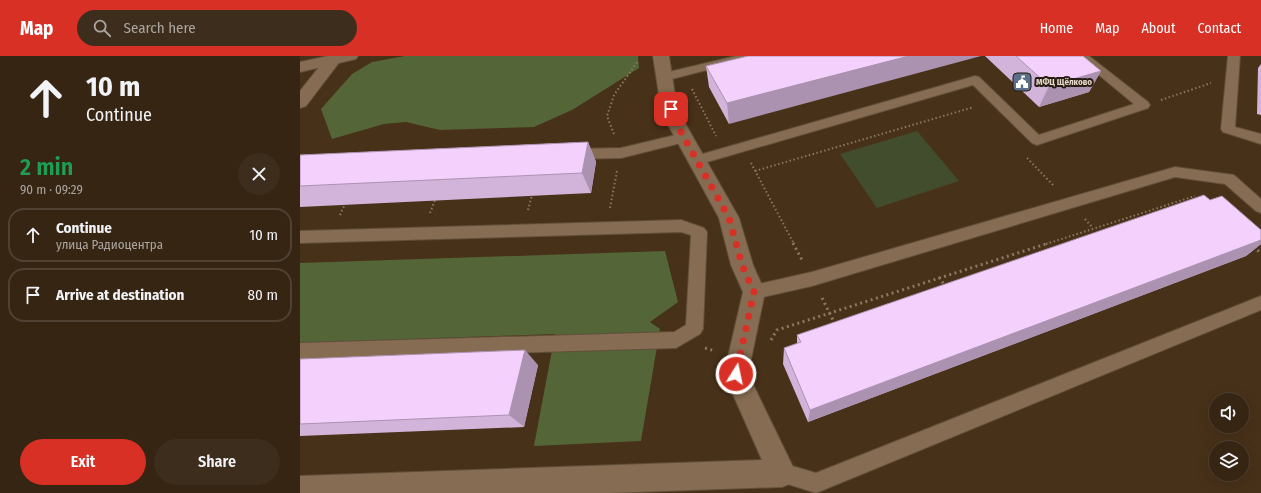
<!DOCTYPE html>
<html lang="en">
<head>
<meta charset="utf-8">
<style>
  body { margin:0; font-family:"Fira Sans Condensed",sans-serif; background:#3d2d1c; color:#f1f3f6; height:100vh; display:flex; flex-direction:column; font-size:15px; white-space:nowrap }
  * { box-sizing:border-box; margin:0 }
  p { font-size:13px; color:#aaa5a0 }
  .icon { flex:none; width:22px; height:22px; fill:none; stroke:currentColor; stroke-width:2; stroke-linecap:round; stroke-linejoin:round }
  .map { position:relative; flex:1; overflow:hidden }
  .sheet { display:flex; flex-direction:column; background:#362513; width:300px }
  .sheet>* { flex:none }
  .banner { background:#362513; color:#f1f3f6; overflow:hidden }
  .buttons { position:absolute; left:909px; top:337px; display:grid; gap:8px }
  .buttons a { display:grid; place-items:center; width:40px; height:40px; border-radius:50%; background:#362513; box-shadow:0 4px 16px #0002,0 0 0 1px #504233; font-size:20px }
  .pin { position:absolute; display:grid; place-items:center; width:34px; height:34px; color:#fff; margin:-17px; border-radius:8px; box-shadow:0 2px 6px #0006 }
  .me { position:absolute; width:44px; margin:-22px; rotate:10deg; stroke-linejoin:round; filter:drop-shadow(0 0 3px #0008) }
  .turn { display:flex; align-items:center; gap:14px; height:84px; padding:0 20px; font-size:18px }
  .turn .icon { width:52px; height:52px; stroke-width:2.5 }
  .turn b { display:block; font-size:28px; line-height:34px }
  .round { display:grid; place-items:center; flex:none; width:42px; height:42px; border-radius:21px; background:#3d2d1c }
  .summary { display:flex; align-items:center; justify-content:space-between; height:68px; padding:0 20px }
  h1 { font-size:24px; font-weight:600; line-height:30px; color:#1e9e55 }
  .button { display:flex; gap:8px; margin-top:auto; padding:8px 20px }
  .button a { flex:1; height:46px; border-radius:24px; background:#d93025; color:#fff; font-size:16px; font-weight:600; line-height:46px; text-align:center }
  .button a+a { background:#3d2d1c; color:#f1f3f6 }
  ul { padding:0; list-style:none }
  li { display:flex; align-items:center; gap:12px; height:54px; margin:0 8px 6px; padding:0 12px; border:2px solid #504233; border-radius:16px }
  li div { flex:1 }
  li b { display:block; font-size:15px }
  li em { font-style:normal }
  header { display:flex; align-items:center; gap:24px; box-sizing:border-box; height:56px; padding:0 20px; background:#d93025; color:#fff }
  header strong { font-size:19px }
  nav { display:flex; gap:22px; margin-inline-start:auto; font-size:14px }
  .search { width:280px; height:36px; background:#3d2d1c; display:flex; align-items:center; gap:10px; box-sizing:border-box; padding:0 14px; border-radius:22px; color:#aaa5a0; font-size:15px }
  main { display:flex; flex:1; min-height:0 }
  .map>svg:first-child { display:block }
  .green { fill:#414d2c }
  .forest { fill:#546538 }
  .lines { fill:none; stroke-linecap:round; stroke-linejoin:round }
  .service-casing { stroke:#614f3a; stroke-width:2 }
  .minor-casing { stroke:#614f3a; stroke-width:2 }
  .tertiary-casing { stroke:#614f3a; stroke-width:2 }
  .path-far1 { stroke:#8b7864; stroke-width:2; stroke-dasharray:1.5 2.5; stroke-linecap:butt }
  .path { stroke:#8b7864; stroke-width:3; stroke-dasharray:2 3.5; stroke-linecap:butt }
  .service { fill:#856c52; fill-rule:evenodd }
  .minor { fill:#856c52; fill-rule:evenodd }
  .tertiary { fill:#856c52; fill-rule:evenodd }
  .wall { fill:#d2b3d9 }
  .shaded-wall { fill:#ab92b0 }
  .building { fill:#f4d0fc; stroke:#ab92b0 }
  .route { stroke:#d93025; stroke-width:7; stroke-dasharray:0 12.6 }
  .labels { text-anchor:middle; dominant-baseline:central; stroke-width:4; stroke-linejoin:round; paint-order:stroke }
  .far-poi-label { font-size:9px; font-weight:bold; fill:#e8dacc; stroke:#261c11; text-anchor:start }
</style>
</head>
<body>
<header>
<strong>Map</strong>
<div class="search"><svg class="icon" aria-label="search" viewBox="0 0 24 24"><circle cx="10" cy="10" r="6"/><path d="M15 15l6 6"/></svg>Search here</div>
<nav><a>Home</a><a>Map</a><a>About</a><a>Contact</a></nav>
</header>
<main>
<section class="sheet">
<div class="banner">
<div class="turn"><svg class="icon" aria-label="ahead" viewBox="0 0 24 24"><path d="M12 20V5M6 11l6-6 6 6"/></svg><div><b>10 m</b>Continue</div></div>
</div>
<div class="summary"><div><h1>2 min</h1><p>90 m · 09:29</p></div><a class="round"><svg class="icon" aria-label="close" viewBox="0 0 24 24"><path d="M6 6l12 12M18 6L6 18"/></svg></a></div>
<ul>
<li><svg class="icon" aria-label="ahead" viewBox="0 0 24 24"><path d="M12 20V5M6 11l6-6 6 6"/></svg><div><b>Continue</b><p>улица Радиоцентра</p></div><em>10 m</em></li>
<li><svg class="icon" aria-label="arrive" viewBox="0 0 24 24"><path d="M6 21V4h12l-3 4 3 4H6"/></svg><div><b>Arrive at destination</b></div><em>80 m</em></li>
</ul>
<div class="button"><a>Exit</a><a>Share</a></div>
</section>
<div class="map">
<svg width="961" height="437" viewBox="0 0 961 437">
  <rect width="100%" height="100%" fill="#483119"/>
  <polygon class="green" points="617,75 659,125 577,152 540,98"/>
  <g class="forest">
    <polygon points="105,0 338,0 339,12 272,54 234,71 140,74 106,66 84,68 32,83 21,53 52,18 72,6"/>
    <polygon points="365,195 378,246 350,266 360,273 341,385 234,390 255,278 0,287 0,207"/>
  </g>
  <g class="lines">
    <defs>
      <g id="service">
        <polygon points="436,0 456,0 454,2 364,25 358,21 360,18"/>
        <polygon points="776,0 789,0 848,46 850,49 848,52 737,89 732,87 673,29 397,109 392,107 390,104 392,101 675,20 679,21 739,79 834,48"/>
        <polygon points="928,0 940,0 935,71 961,78 961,88 923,76 921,73"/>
        <polygon points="384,77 389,79 391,82 389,85 321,102 272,103 267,101 265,98 267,95 272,93 321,92"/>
        <polygon points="875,111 934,119 961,143 961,157 956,155 925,128 875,121 512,230 454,243 448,241 446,236 448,231 454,229 512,216"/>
        <polygon points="381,164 404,172 407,176 403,273 400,278 376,292 0,303 0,287 374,276 386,269 391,179 381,176 0,187 0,175"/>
        <polygon points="961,240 961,254 516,437 475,424 472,417 475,410 482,407 516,417"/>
      </g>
      <g id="minor">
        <polygon points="353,0 369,0 375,39 385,67 439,162 453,209 465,236 448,318 496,417 492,427 482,431 308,437 0,437 0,420 462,404 424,318 443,236 431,209 419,162 367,67 359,39"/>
        <polygon points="27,1 36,0 41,4 6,50 0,52 0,35"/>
      </g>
      <polygon id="tertiary" points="28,0 58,0 56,3 0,16 0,6"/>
    </defs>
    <use href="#service" class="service-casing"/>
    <use href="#minor" class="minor-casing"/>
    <use href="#tertiary" class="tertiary-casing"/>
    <g class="path-far1">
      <polyline points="392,33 416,80"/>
      <polyline points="861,44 911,27"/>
      <polyline points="314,78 307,60 314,39 338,5"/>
      <polyline points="727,102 754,130"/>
      <polyline points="451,107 494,188"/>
      <polyline points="455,115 674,51"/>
      <polyline points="310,152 317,115"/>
      <polyline points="228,154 232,139"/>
      <polyline points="130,157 135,144"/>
      <polyline points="40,159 45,148"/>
      <polyline points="785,163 793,172"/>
      <polyline points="746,188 895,140"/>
    </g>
    <g class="path">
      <polyline points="493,187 502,204"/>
      <polyline points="953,191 961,197"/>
      <polyline points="639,221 645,230"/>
      <polyline points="522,242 535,268"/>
      <polyline points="471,284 477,274 749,187"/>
      <polyline points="405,292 415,295"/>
    </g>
    <use href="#service" class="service"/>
    <use href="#minor" class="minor"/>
    <use href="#tertiary" class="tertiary"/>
  </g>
  <g class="wall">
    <polygon points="448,0 429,68 409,31 406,10"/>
    <polygon points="685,0 783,0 801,15 789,36 739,51"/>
    <polygon points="961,8 961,59 957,58 958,12"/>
    <polygon points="288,86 296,106 291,137 0,151 0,99"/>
    <polygon points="910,144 961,174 961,188 946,200 508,366 483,308 484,292 497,288 497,279"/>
    <polygon points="0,303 238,309 224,371 0,380"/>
  </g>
  <g class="shaded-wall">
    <polygon points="609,0 681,0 429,68 427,47"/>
    <polygon points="801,15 789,36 739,51 749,30"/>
    <polygon points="288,86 296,106 291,137 282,117"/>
    <polygon points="961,184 961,188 946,200 508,366 510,354"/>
    <polygon points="225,294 238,309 224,371 209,359"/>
  </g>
  <g class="building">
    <polygon points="448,0 609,0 427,47 406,10"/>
    <polygon points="716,0 783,0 801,15 749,30"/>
    <polygon points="288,86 282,117 0,130 0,99"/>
    <polygon points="904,139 910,144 922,140 961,174 961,184 510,354 484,292 501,286 497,279"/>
    <polygon points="225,294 209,359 0,368 0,303"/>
  </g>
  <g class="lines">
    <polyline class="route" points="371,53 376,67 429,162 442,209 454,236 436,318"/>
  </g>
  <defs>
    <symbol id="civic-square" viewBox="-11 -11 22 22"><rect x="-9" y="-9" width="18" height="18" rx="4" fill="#5c6f8a" stroke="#261c11"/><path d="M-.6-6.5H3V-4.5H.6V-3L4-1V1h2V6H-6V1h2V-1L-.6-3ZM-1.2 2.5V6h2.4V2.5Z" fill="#fff"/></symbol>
  </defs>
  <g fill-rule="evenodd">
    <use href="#civic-square" x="711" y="15" width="22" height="22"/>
  </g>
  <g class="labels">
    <g class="far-poi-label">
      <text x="736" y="26">МФЦ Щёлково</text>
    </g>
  </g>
</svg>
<div class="buttons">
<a><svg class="icon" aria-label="sound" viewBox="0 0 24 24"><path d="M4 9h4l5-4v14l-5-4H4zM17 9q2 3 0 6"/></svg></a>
<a><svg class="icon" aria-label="layers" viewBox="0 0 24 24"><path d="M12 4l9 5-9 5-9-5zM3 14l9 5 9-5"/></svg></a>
</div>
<div class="pin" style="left:371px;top:53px;background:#d93025"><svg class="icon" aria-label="arrive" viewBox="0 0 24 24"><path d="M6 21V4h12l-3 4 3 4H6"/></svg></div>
<svg class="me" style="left:436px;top:318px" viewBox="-20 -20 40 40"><circle r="17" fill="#d93025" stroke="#fff" stroke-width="3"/><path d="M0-11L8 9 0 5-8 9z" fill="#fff"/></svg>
</div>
</main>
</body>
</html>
